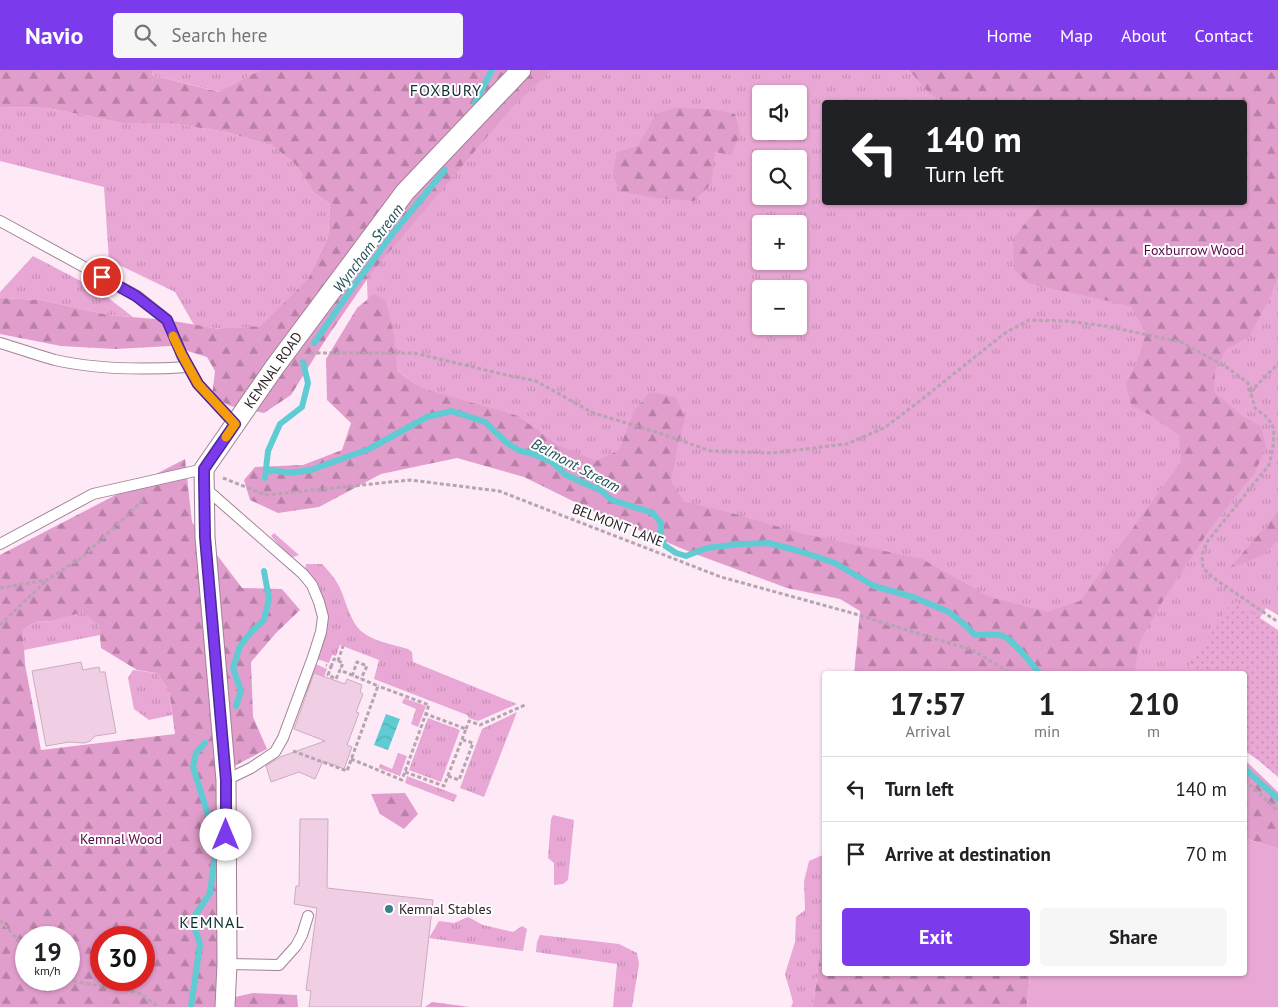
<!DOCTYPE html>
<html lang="en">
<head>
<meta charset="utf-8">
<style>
  body { margin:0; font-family:"PT Sans",sans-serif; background:#f6f6f6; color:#202124; height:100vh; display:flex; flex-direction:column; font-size:19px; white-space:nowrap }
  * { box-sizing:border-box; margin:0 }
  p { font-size:16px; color:#757577 }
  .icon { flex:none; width:28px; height:28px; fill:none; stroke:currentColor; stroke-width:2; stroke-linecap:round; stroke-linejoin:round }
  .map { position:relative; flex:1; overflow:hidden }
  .details { position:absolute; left:822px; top:601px; width:425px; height:305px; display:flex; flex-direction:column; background:#fff; border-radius:5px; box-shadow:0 1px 4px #0004 }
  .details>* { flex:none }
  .banner { position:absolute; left:822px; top:30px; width:425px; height:105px; border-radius:5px; box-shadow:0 1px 4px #0004; background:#202124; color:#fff; overflow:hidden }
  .fabs { position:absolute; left:752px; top:15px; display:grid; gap:10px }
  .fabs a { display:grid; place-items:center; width:55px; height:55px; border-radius:5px; background:#fff; box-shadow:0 1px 4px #0004; font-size:25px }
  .speed { position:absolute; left:15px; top:856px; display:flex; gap:10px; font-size:25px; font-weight:700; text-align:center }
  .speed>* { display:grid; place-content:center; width:65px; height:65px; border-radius:50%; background:#fff; box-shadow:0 1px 4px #0004; line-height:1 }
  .speed small { font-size:12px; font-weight:400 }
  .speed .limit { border:8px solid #d22; background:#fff; color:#111 }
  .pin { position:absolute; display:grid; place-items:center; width:42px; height:42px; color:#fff; margin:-21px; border:2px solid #fff; border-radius:50%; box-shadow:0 1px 5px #0007 }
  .me { position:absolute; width:55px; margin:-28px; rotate:0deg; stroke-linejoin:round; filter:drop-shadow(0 0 4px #0008) }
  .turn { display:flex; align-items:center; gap:18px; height:105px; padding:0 20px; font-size:22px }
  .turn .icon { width:65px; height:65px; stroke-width:2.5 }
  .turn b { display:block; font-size:35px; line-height:42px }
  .eta { display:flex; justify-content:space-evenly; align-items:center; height:85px; text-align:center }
  .eta b { font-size:30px; font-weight:700; line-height:35px }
  .cta { display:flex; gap:10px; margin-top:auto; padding:10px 20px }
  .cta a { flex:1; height:58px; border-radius:5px; background:#7c3aed; color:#fff; font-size:20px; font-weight:700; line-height:58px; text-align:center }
  .cta a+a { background:#f6f6f6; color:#202124 }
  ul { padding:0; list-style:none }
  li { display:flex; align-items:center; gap:15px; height:65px; padding:0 20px; border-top:1px solid #e0e0e0 }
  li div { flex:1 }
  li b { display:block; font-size:19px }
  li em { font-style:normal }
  header { display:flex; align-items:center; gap:30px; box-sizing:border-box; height:70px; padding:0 25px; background:#7c3aed; color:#fff }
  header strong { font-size:24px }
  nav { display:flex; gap:28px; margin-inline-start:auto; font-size:18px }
  .search { width:350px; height:45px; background:#f6f6f6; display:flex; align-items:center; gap:12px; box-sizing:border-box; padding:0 18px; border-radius:5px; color:#757577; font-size:19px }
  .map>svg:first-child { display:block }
  .grass { fill:url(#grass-tufts); fill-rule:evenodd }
  .forest { fill:url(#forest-firs); fill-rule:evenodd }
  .park { fill:#e8a7d4 }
  .garden { fill:url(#garden-dots) }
  .water { fill:url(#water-waves) }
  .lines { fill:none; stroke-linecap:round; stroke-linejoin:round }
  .stream { stroke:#5eccd2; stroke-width:6 }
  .building { fill:#f0cfe5; stroke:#cbabc0 }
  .lane-casing { stroke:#a08296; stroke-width:12 }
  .street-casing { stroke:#a08296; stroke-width:21 }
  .path { stroke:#b6a4b0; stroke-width:3; stroke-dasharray:4 2.5; stroke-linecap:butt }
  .lane { stroke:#fff; stroke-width:10 }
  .street { stroke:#fff; stroke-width:19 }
  .route-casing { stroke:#51269a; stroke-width:12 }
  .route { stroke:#7c3aed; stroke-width:9 }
  .slow { stroke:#f59e0b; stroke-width:9 }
  .poi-dot { fill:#3a8286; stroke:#fefefe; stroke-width:2 }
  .labels { text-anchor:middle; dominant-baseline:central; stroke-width:4; stroke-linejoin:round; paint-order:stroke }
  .park-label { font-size:14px; fill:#580647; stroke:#fefefe }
  .street-label { font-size:14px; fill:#2e222a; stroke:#fefefe }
  .poi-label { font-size:14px; fill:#2e222a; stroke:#fefefe; text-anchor:start }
  .water-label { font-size:15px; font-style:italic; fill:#205053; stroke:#fefefe }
  .quarter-label { font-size:16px; letter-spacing:1px; fill:#0d3032; stroke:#fefefe }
</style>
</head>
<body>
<header>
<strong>Navio</strong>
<div class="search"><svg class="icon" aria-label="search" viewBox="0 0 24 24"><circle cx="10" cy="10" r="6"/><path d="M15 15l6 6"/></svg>Search here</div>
<nav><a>Home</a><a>Map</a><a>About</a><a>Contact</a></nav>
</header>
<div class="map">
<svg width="1278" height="937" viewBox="0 0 1278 937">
  <defs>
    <pattern id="grass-tufts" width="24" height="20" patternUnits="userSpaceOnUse" patternTransform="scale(1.25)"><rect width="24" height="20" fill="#e8a7d4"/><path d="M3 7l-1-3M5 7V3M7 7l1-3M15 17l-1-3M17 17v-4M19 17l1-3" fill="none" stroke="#c78fb6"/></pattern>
    <pattern id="forest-firs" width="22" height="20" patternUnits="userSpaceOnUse" patternTransform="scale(1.25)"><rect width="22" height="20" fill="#e19dcc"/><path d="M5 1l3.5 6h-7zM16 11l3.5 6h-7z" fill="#b780a6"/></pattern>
    <pattern id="garden-dots" width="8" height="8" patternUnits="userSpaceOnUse" patternTransform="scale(1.25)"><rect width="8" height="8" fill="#e8a7d4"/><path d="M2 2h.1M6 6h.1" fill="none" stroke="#c78fb6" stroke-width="1.8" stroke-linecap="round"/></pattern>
    <pattern id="water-waves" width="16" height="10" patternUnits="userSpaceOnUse" patternTransform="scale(1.25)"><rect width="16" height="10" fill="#5eccd2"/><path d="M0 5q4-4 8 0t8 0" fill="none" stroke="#52afb4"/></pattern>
  </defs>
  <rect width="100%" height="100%" fill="#feeaf7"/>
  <g class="grass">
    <polygon points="153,0 260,0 220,22 152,5"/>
    <path d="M 507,0 L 1259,0 L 1278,13 L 1278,545 L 1266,538 L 1226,604 L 1065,604 L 476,379 L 414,313 L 397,301 L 369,266 L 364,131 ZM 761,24 L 799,24 L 799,61 L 761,61 ZM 825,32 L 1245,32 L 1245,132 L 825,132 ZM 761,89 L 799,89 L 799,126 L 761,126 ZM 761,154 L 799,154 L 799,191 L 761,191 ZM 761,219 L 799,219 L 799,256 L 761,256 Z"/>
    <polygon points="0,37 48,38 122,53 169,53 226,62 273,76 295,94 314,123 330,134 328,167 308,209 289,239 261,256 221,259 194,255 175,222 109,190 104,117 0,91"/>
    <polygon points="33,186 98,220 133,247 108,245 41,230 0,228 0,222"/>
    <polygon points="274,463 299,485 290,488 271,466"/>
    <path d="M 306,494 L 322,494 C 328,500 334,507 339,516 C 345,528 350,551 361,561 C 374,572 392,574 408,579 L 412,582 L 413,592 L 517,634 L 478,651 L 469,648 L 467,645 L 374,609 L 379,590 L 340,575 L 336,586 L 332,585 L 329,593 L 317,589 L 327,553 L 325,533 L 316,515 L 305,501 Z"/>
    <polygon points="83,541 99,556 100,565 24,580 23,560 34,552 52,551"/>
    <polygon points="313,593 327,599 324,607 314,603 307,622 302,620"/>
    <polygon points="133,600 156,603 169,620 172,645 149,650 134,639 128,608"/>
    <polygon points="404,628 426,636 418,657 411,654 416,639 402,633"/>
    <polygon points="517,642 484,727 460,718 482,659"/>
    <polygon points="428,648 460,660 441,712 409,700"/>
    <polygon points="398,683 407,686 400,706 379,698 380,694 392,699"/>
    <polygon points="407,706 457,725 454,732 405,713"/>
    <polygon points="553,745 574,750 568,810 563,814 554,815 554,793 548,788 551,749"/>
    <polygon points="825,784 825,844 813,937 791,937 793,932 785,904 795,872 796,847 805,840 804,811 809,791"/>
    <polygon points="468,847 483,855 513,862 522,856 527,859 523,881 429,868 439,851 454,853"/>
    <polygon points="540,865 619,874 637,883 639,894 632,937 613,937 617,894 536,882 537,872"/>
  </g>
  <g class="forest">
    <polygon points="0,0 153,0 152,5 219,22 260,0 552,0 514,35 372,202 326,269 291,325 264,343 230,336 212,326 215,301 207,287 171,276 115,279 61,276 0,264 0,228 41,230 108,245 167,250 220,259 261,256 308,209 328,167 330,134 314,123 295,94 273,76 226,62 169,53 122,53 48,38 0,37"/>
    <polygon points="909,0 1278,0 1278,205 1272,223 1249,267 1226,279 1215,301 1214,322 1242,346 1261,356 1266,377 1254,404 1212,456 1164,529 1140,571 1135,596 1138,604 854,604 860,541 840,529 787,518 690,482 591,440 524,407 457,388 381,404 319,437 278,443 250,430 244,410 255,397 303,395 342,380 351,353 327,330 326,289 357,238 374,224 386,231 394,266 397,301 421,318 518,346 559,376 596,391 619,380 634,341 650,322 676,327 685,348 678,375 671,411 684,432 731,443 804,464 922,489 989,527 1047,542 1080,531 1181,392 1179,365 1150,345 1131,335 1126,313 1138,289 1146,263 1131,236 1028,213 1014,199 1013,169 1042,133 1245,132 1245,32 945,32 930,24"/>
    <polygon points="674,38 711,39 735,44 740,64 731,85 715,82 711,114 694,131 657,128 619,121 613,103 617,82 638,76 656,44"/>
    <path d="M 185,389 L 192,452 L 242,518 L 282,519 L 300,540 L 276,563 L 251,592 L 253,647 L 267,679 L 217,705 L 235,927 L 253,923 L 297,925 L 298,937 L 0,937 L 0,485 ZM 83,542 L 99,556 L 101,578 L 137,600 L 156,603 L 169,620 L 175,664 L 41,680 L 25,594 L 23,560 L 34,552 L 52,551 ZM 26,868 L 69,868 L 69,910 L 26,910 ZM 101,868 L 144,868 L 144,910 L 101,910 Z"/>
    <polygon points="1278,442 1278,470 1263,485 1229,499"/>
    <polygon points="1245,690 1278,722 1278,779 1245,768"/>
    <polygon points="405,723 418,744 404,759 380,744 371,724"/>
    <polygon points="825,844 825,904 1030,904 1027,937 813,937"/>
    <polygon points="347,927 421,937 425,937 432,932 470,937 386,937"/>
  </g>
  <polygon class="park" points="1245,768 1278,779 1278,937 1027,937 1030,904 1245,904"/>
  <polygon class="garden" points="1233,530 1278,560 1278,707 1258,690 1245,681 1245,604 1184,604"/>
  <polygon class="water" points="386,644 400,649 388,680 374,675"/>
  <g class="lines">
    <g class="stream">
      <polyline points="475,33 492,0"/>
      <polyline points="314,273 350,221 394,162 445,100"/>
      <path d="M 266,402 L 274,400 L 289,403 L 311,400 L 369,379 L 427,347 L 452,341 L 485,352 L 507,373 L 518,380 L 533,384 L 552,392 L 566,405 L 600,420 L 612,430 L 653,443 L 661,453 L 661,464 L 664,475 L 676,483 L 686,486 L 707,478 L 741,474 L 768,473 L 799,481 L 835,493 L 874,516 L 913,527 L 949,542 L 965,555 L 975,565 C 983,565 996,563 1003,566 C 1014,570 1031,594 1040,604"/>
      <polyline points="265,408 268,381 280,354 302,337 308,313 303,292"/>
      <polyline points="236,636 241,621 233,598 240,576 251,562 264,550 269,529 264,501"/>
      <polyline points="1245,699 1278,729"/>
      <polyline points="191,937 200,874 192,850 210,823 215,785 208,745 193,697 196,683 205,673"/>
    </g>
  </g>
  <g class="building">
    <polygon points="81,592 83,600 99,597 100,602 105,602 116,663 95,666 90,671 84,673 69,672 46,676 32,601"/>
    <polygon points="314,603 345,614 347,609 362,615 360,622 363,624 356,642 359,643 347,675 352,677 344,699 323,691 315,709 299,702 271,712 266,696 280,687 325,671 294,659"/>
    <polygon points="300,749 328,749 327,818 433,830 421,937 309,937 311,921 306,920 317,838 294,834 296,816 299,816"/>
  </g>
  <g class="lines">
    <defs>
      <g id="lane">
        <polyline points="0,151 137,226 167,250 182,285 198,314 235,354"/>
        <path d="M 0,273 C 18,278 36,285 55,290 C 99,300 143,300 188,297"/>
        <polyline points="205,418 303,504 312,515 319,532 323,547 321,562 313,587 283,668 275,682 251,698 226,710"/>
        <polyline points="0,474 93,424 204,399"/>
        <polyline points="227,894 279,895 296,876 302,865 308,846"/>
      </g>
      <polyline id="street" points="225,937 227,894 226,710 205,467 204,399 274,298 405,122 521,0"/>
    </defs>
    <use href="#lane" class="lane-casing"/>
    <use href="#street" class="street-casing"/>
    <g class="path">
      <polyline points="310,283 414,283 502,304 536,311 593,343 653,361 711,381 771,383 847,374 884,358 921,330 1005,263 1029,250 1066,251 1106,256 1181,272 1228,298 1248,313 1255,338 1268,348 1274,359 1273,378 1269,395 1207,472 1202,485 1203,498 1212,507 1278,552"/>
      <polyline points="1250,322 1278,294"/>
      <polyline points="223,408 266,425 410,410 499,421 721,507 852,543 972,580 1012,604"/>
      <polyline points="0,518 47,510 84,486 144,429"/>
      <polyline points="0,555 46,511"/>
      <polyline points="338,591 343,576"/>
      <polyline points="331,597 334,589 343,593 340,600"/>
      <polyline points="352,606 357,592 367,596 361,609"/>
      <polyline points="466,659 469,651 480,655 525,635"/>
      <polyline points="293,681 347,701 378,616 340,600 336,609 328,605 331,597 326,595"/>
      <polyline points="351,689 402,710 429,635 378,616"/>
      <polyline points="405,702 444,716 466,659 426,644"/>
      <polyline points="448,706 459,710 473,673 463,670"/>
      <polyline points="1245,710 1278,741"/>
      <polyline points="0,850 26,878"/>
      <polyline points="67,910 139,923 159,937"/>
    </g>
    <use href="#lane" class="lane"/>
    <use href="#street" class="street"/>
  </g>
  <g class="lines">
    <defs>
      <polyline id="route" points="102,207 136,226 167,250 182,285 198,314 235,354 204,399 204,409 205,467 226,710 226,765"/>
    </defs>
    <use href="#route" class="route-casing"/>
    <use href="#route" class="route"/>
    <polyline class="slow" points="173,266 182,285 198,314 235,354 226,367"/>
  </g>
  <circle class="poi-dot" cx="389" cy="839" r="5"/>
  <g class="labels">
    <g class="park-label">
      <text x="1194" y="180">Foxburrow Wood</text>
      <text x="121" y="769">Kemnal Wood</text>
    </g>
    <g class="street-label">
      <text transform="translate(273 300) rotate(-55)">KEMNAL ROAD</text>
      <text transform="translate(618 455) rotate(21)">BELMONT LANE</text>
    </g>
    <g class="poi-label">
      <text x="399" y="839">Kemnal Stables</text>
    </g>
    <g class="water-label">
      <text transform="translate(368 178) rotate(-53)">Wyncham Stream</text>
      <text transform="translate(576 395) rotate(28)">Belmont Stream</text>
    </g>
    <g class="quarter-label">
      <text x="446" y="20">FOXBURY</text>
      <text x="212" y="852">KEMNAL</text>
    </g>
  </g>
</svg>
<div class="fabs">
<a><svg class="icon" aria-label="sound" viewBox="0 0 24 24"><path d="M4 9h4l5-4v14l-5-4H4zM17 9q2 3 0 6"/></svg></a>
<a><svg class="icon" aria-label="search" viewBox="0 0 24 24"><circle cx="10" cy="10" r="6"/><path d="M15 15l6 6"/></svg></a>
<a>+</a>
<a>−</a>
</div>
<div class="speed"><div>19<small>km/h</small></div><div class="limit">30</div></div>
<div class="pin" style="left:102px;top:207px;background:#d93025"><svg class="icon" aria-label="arrive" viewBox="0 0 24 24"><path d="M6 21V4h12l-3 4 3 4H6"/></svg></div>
<svg class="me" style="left:226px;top:765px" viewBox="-20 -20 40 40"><circle r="19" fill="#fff"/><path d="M0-13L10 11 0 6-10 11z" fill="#7c3aed"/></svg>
<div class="banner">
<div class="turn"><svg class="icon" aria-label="left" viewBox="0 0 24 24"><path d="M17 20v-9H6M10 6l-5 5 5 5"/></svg><div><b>140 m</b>Turn left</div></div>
</div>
<section class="details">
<div class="eta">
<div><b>17:57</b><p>Arrival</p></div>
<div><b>1</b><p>min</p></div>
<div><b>210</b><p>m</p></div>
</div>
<ul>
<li><svg class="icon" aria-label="left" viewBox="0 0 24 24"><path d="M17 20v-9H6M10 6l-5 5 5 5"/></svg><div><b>Turn left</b></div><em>140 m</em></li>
<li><svg class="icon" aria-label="arrive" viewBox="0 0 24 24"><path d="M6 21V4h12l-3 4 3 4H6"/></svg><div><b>Arrive at destination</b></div><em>70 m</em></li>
</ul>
<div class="cta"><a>Exit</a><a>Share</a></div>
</section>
</div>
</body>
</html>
